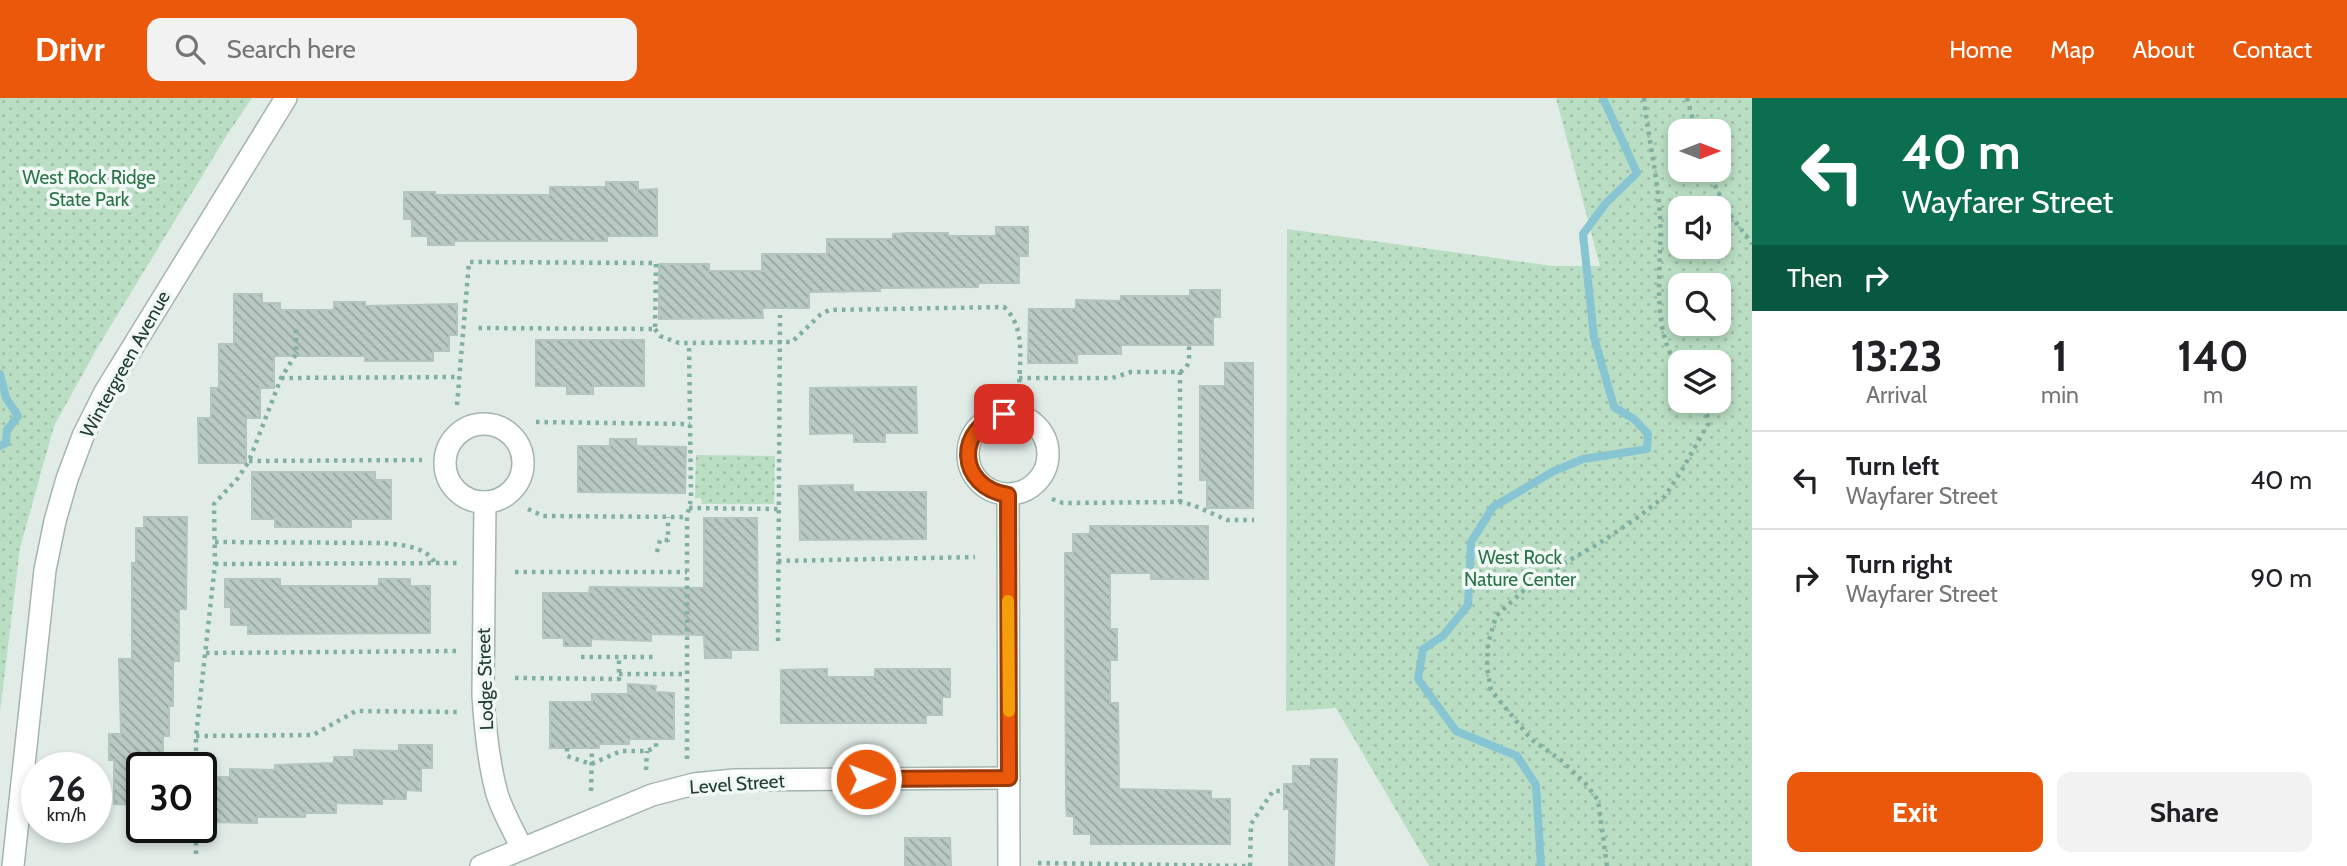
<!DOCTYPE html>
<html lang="en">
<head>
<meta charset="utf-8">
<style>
  body { margin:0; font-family:Cabin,sans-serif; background:#f2f2f2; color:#202124; height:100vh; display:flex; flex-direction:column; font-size:26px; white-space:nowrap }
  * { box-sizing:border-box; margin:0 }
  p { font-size:23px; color:#757577 }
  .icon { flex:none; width:38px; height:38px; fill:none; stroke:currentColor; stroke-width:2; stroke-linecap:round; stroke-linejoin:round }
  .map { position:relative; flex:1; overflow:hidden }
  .sheet { display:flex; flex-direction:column; background:#fff; width:595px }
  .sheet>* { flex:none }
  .banner { background:#0b6e4f; color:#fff; overflow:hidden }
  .needle { width:46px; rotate:90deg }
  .buttons { position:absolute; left:1668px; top:21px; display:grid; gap:14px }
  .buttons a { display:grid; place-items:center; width:63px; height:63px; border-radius:14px; background:#fff; box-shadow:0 4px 10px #0003; font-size:35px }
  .speed { position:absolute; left:21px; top:654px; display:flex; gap:14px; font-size:35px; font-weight:700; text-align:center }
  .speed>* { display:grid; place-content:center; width:91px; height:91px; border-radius:50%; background:#fff; box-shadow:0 4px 10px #0003; line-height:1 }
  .speed small { font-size:18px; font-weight:400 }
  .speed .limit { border:4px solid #111; border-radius:10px; background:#fff; color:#111 }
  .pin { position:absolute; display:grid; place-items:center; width:60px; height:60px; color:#fff; margin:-30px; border-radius:14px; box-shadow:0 4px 10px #0006 }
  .me { position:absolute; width:77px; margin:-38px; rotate:89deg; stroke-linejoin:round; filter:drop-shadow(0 0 5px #0008) }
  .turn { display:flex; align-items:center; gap:24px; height:147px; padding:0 35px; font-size:32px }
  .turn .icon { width:91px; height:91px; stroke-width:2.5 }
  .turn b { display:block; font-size:49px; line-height:60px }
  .then { display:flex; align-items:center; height:66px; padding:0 35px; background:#0003; gap:14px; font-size:26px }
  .eta { display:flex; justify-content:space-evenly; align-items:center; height:119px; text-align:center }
  .eta b { font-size:42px; font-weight:700; line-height:49px }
  .button { display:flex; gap:14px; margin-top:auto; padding:14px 35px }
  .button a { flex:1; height:80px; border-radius:14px; background:#ea580c; color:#fff; font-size:28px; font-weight:700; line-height:80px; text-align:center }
  .button a+a { background:#f2f2f2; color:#202124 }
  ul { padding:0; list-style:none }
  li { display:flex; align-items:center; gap:21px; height:98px; padding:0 35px; border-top:2px solid #e0e0e0 }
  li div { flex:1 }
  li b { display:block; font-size:26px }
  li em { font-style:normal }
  header { display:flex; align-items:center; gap:42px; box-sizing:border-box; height:98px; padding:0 35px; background:#ea580c; color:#fff }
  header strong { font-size:33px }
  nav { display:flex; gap:38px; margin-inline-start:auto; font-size:24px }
  .search { width:490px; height:63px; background:#f2f2f2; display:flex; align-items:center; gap:18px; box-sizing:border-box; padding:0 24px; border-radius:14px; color:#757577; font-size:26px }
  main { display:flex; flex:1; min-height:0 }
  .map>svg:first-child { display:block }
  .park { fill:url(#park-dots); fill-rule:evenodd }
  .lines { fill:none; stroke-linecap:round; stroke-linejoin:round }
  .stream { stroke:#87c5d2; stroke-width:8 }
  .building { fill:url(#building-back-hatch); stroke:#b3c5be; stroke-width:2 }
  .street-casing { stroke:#a4b4ae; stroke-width:24 }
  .path { stroke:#80b0a2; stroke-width:4.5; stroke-dasharray:3.5 5; stroke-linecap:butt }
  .street { stroke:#fff; stroke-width:21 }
  .route-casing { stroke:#983908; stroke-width:18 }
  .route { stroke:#ea580c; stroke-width:12 }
  .slow { stroke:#f59e0b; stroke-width:12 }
  .labels { text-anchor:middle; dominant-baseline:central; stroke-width:7; stroke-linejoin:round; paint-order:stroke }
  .park-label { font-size:19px; fill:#2a7448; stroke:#f1f8f5 }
  .street-label { font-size:19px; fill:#213d36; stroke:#f1f8f5 }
</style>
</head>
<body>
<header>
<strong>Drivr</strong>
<div class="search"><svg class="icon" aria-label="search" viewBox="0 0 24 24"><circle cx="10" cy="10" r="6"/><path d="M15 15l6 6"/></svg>Search here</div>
<nav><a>Home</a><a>Map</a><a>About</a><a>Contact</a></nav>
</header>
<main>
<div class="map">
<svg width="1752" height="768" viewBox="0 0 1752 768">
  <defs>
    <pattern id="park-dots" width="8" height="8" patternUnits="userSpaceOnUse" patternTransform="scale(1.75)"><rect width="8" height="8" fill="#b9dec3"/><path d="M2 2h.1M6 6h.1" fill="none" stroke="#9fbfa8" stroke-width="1.8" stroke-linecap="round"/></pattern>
    <pattern id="building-back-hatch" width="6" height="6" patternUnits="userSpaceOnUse" patternTransform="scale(1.75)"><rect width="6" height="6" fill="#b9c9c3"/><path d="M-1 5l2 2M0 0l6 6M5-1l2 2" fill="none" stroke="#96a49f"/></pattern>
  </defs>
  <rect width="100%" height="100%" fill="#e1ece7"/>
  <g class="park">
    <polygon points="0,0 252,0 227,37 96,252 54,328 20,450 0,614"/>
    <path d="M 1556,0 L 1752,0 L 1752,768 L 1429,768 L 1336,610 L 1286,613 L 1287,131 L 1553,168 L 1600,168 ZM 1680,33 L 1718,33 L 1718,72 L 1680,72 ZM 1680,110 L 1718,110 L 1718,149 L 1680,149 ZM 1680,187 L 1718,187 L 1718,226 L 1680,226 ZM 1680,264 L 1718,264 L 1718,303 L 1680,303 Z"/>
    <polygon points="696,357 775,358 774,406 702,406 701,400 695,400"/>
  </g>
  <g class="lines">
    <g class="stream">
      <polyline points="0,276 6,300 18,318 7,332 6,345 0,348"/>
      <polyline points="1541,768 1536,687 1517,658 1456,633 1418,581 1423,551 1443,538 1468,507 1471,444 1493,409 1554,373 1583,361 1647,351 1648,336 1634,321 1614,309 1594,239 1583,136 1606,105 1637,75 1603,0"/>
    </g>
  </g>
  <g class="building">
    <polygon points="606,84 638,84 638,92 657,91 657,138 607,138 607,143 454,143 454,147 428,147 428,138 412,138 412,121 404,121 404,94 435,94 435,97 550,97 550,89 606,89"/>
    <polygon points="996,129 1028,129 1028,158 1019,158 1019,185 978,185 978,189 880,190 880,193 809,194 809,210 762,210 763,220 659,221 659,166 709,166 709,173 762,173 762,156 827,156 827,141 893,141 893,136 907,135 948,135 948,138 996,138"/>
    <polygon points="1190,192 1220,192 1220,219 1213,219 1213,247 1121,247 1121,256 1077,256 1077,265 1028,265 1029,211 1076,211 1076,202 1121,203 1121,198 1190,198"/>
    <polygon points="234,196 262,196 262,205 280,205 280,212 334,212 334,204 365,204 365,208 457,206 457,237 449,237 449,253 433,253 433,263 365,263 365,258 274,258 274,290 260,290 260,320 246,320 246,365 199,365 198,320 211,320 211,290 219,290 219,246 234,246"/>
    <polygon points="536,242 644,242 644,288 593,288 593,296 567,296 567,288 536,288"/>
    <polygon points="1225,265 1253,265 1253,410 1207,410 1207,382 1200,382 1200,288 1225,288"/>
    <polygon points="916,289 917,335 885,335 885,344 854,344 854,335 810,336 810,290"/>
    <polygon points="610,341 636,341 636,348 686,349 685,395 578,394 578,348 610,348"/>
    <polygon points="252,374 375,374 375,382 391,382 391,421 351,421 351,429 275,429 275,421 252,421"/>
    <polygon points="853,387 853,394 926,394 926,441 800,442 799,388"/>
    <polygon points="144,419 187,419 186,511 179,511 179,563 173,563 173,608 169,608 169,638 163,638 163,670 142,670 142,707 114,706 114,662 109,662 109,636 121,636 119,561 132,561 132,465 136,465 136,430 144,430"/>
    <polygon points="704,420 757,420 758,552 731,552 731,560 705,560 704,537 651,536 651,543 591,541 591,548 564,548 564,540 543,540 543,495 589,495 590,489 704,490"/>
    <polygon points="1090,428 1208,428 1208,481 1151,481 1151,475 1110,475 1110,531 1117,531 1117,562 1110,562 1110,605 1118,605 1119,691 1211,693 1211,701 1230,701 1230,746 1091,746 1091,736 1074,736 1074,718 1067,718 1066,706 1065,455 1073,455 1073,436 1090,436"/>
    <polygon points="225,481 280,481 280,488 379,488 379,481 410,481 410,488 430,488 430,535 248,536 248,527 231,527 231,509 225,509"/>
    <polygon points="827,571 827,579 875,579 875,571 950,571 950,599 942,599 942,617 926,617 926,625 781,625 781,572"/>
    <polygon points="628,586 656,588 655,594 674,595 674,641 629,641 629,646 599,646 599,650 550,650 550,604 592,604 592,596 628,596"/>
    <polygon points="399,647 432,647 432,670 421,670 421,693 406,692 406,701 382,701 382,706 336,705 336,715 305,715 305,719 257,719 257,725 210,724 210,679 230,679 230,671 275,672 275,667 334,665 334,659 354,659 354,652 399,653"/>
    <polygon points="1311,661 1337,661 1334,768 1289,768 1289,711 1284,711 1284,686 1293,686 1293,668 1311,668"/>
    <polygon points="905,740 950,740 951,768 905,768"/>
  </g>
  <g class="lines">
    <defs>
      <g id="street">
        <circle cx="1008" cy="356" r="40"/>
        <circle cx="484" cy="365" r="39"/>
        <polyline points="1008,397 1009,768"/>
        <path d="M 485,404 L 483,597 C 485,630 488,663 497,696 C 503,715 514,733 522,751"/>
        <polyline points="13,768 45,472 55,423 67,381 83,338 105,294 286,0"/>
        <polyline points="481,768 652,697 694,686 734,682 1009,680"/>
      </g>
    </defs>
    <use href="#street" class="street-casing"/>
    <g class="path">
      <path d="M 1644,0 C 1648,40 1658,79 1660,119 C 1663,169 1648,228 1680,272"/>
      <polyline points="1687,0 1696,33"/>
      <polyline points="1707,72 1729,115 1752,146"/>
      <path d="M 655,231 L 660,238 L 679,245 L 792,244 L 820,217 L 829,212 L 1004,209 C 1027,230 1019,266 1019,294"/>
      <path d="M 1180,274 C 1191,269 1189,258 1189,247"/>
      <polyline points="281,280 459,279"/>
      <polyline points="1019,280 1112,280 1131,274 1180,274 1180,404"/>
      <polyline points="457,307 469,164 656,165 655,231 477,230"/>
      <polyline points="536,324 690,326"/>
      <polyline points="249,363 422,362"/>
      <polyline points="1052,401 1063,405 1180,404 1193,407 1227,422 1254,422"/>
      <polyline points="689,410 779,411"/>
      <polyline points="528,411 543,418 687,419"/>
      <path d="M 215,444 L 384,445 C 401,447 426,448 435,465"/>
      <polyline points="657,454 660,442 668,442 668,419"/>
      <polyline points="778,463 975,459"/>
      <polyline points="215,466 457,465"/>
      <polyline points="515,474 687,474"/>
      <polyline points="778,543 780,217"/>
      <polyline points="206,555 457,553"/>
      <polyline points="581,559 654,559"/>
      <polyline points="619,576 687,576"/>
      <polyline points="515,580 619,581 619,559"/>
      <polyline points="196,638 313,637 356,613 457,614"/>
      <polyline points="567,650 567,658 591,666 621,653 647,653 656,649 656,641"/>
      <polyline points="687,661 687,419 691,401 689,245"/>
      <polyline points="196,670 196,638 215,466 214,406 238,380 249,363 281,280 296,256 296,229"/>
      <polyline points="646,672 647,653"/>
      <polyline points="591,693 592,650"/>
      <polyline points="196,756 196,730"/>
      <polyline points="1038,765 1246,768"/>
      <polyline points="1250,768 1251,726 1273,693 1284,693"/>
      <polyline points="1607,768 1598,702 1586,686 1562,663 1531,641 1491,592 1487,569 1488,546 1496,518 1535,482 1598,446 1637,420 1665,398 1682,372 1708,326 1708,320 1701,303"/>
    </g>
    <use href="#street" class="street"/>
  </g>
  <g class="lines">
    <defs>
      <path id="route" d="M 866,681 L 1009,680 L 1008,397 C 957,389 954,329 1004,316"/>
    </defs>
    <use href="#route" class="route-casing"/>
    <use href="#route" class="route"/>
    <polyline class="slow" points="1008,503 1009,613"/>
  </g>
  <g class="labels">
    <g class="park-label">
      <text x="89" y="79">West Rock Ridge<tspan x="89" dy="22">State Park</tspan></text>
      <text x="1520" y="459">West Rock<tspan x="1520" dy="22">Nature Center</tspan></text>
    </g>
    <g class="street-label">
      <text transform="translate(125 266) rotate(-61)">Wintergreen Avenue</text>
      <text transform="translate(485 581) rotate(-92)">Lodge Street</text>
      <text transform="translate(737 686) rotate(-4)">Level Street</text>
    </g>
  </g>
</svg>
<div class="buttons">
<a><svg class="needle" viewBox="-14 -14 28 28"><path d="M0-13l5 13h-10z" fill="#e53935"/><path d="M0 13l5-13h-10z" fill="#757577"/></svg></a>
<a><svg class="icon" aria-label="sound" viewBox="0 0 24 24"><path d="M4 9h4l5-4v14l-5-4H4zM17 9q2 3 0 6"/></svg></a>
<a><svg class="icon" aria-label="search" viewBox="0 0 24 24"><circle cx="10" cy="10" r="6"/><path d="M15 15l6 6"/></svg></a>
<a><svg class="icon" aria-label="layers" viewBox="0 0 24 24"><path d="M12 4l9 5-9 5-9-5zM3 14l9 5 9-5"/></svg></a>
</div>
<div class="speed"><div>26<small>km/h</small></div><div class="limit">30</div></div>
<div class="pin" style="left:1004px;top:316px;background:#d93025"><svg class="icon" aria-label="arrive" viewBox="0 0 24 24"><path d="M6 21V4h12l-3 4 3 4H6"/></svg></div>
<svg class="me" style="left:866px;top:681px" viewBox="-20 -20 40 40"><circle r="17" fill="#ea580c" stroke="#fff" stroke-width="3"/><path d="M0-11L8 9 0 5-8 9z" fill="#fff"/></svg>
</div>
<section class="sheet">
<div class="banner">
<div class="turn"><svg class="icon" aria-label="left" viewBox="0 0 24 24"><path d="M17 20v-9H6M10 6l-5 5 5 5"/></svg><div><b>40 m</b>Wayfarer Street</div></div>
<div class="then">Then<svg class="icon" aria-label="right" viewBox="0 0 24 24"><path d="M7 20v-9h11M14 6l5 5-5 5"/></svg></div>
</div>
<div class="eta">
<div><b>13:23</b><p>Arrival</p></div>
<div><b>1</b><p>min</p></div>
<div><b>140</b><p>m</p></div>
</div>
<ul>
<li><svg class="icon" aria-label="left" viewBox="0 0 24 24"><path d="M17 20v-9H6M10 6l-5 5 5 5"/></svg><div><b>Turn left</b><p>Wayfarer Street</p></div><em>40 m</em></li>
<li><svg class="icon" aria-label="right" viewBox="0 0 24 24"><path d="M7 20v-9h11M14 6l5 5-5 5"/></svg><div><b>Turn right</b><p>Wayfarer Street</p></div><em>90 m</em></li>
</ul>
<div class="button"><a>Exit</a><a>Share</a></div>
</section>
</main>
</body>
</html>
